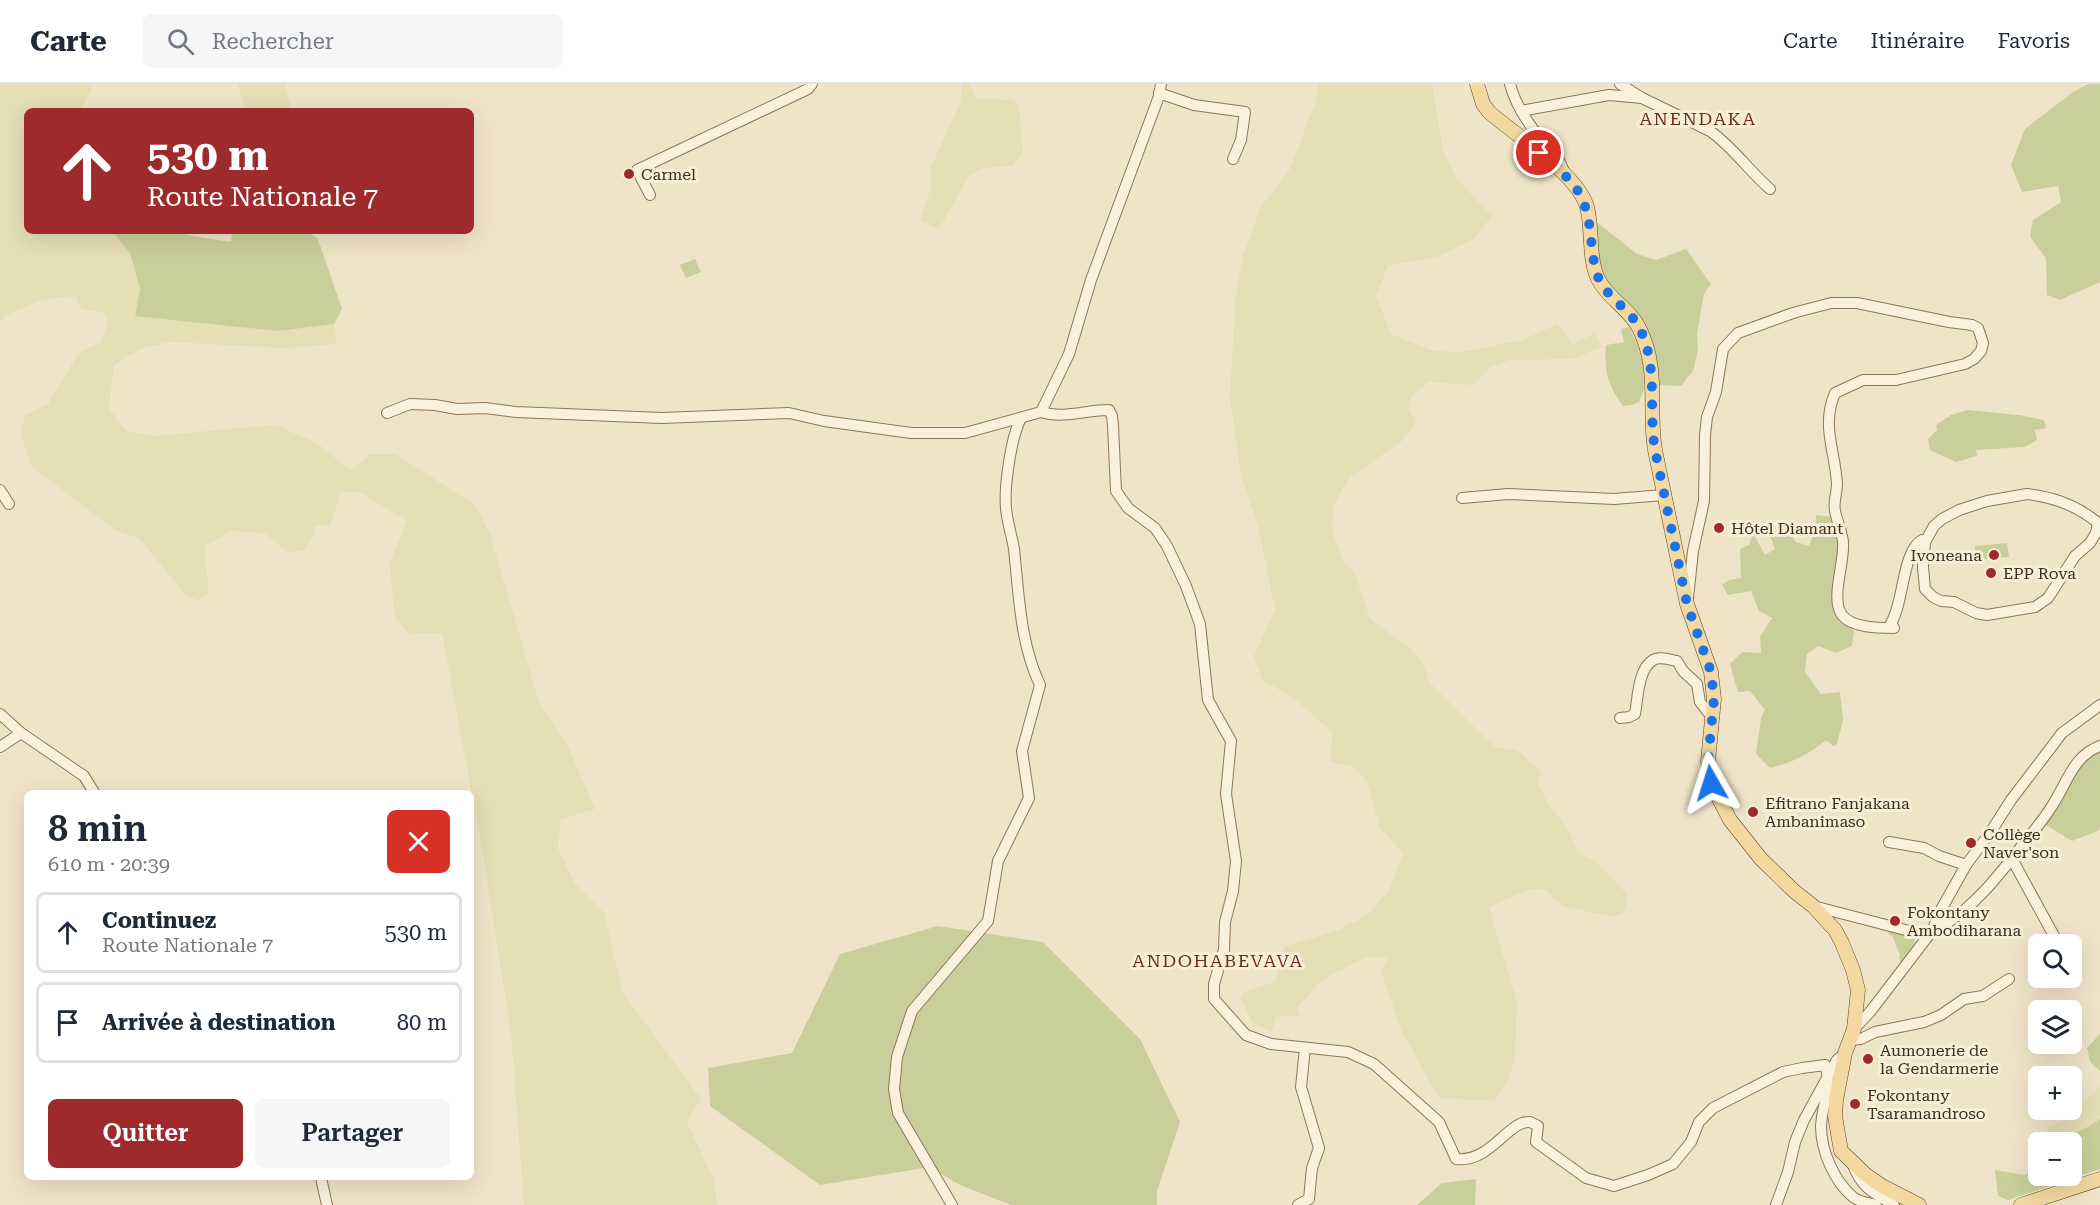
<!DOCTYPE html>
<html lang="fr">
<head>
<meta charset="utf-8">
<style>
  body { margin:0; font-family:"Roboto Serif",serif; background:#f6f6f7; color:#1f2937; height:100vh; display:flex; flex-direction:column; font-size:22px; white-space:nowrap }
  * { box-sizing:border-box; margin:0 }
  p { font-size:20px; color:#747a83 }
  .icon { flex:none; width:33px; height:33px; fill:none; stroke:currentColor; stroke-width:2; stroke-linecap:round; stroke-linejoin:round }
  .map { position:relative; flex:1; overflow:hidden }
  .side { position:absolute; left:24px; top:706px; width:450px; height:390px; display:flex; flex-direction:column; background:#fff; border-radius:9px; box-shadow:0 6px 24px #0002 }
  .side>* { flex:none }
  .guide { position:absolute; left:24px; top:24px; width:450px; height:126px; border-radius:9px; box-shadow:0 6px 24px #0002; background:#9e2a2b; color:#fff; overflow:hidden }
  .buttons { position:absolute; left:2028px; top:850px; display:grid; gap:12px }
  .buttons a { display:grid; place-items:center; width:54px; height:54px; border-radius:9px; background:#fff; box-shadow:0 6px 24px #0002; font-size:30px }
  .pin { position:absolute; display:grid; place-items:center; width:51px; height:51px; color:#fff; margin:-26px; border:3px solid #fff; border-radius:50%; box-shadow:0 2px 6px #0007 }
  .me { position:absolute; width:66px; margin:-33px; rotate:354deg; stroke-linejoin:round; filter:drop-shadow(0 0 4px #0008) }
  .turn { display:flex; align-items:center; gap:21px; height:126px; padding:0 24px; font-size:27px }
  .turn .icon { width:78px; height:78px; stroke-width:2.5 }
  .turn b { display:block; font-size:42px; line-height:51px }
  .round { display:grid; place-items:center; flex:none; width:63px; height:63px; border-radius:9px; background:#f6f6f7 }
  .overview { display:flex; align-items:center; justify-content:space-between; height:102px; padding:0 24px }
  h1 { font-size:36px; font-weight:600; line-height:45px }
  .cta { display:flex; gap:12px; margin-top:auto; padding:12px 24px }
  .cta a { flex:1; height:69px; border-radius:9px; background:#9e2a2b; color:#fff; font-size:24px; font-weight:600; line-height:69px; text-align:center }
  .cta a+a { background:#f6f6f7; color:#1f2937 }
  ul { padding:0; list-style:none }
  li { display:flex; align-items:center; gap:18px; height:81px; margin:0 12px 9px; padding:0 12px; border:3px solid #e0e1e3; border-radius:9px }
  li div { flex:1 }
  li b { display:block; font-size:22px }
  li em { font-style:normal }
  header { display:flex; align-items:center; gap:36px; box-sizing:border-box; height:84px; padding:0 30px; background:#fff; border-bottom:2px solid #e0e1e3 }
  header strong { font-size:28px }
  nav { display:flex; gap:33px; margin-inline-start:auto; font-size:21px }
  .search { width:420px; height:54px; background:#f6f6f7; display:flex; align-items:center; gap:15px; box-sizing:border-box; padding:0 21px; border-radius:9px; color:#747a83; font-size:22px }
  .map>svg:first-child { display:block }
  .farmland { fill:#e6deb5 }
  .green { fill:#c9cf9b }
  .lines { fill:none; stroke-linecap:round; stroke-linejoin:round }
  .minor-casing { stroke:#8d765c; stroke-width:12 }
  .major-casing { stroke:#5b4430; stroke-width:15 }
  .minor { stroke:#faf1dc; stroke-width:10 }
  .major { stroke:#f3d9a0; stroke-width:14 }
  .route { stroke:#1a73e8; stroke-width:10; stroke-dasharray:0 18 }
  .poi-dot { fill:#9e2a2b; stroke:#f7eed8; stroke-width:2 }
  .labels { text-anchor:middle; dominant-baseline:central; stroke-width:6; stroke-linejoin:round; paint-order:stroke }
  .poi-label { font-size:16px; fill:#3d2e20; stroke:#f7eed8; text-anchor:start }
  .neighbourhood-label { font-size:18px; letter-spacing:1.5px; fill:#6b2e1e; stroke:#f7eed8 }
</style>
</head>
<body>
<header>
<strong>Carte</strong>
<div class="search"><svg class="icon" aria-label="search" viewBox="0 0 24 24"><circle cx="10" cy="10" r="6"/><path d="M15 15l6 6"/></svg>Rechercher</div>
<nav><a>Carte</a><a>Itinéraire</a><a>Favoris</a></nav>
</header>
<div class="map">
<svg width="2100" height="1121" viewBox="0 0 2100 1121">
  <rect width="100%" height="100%" fill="#f0e4c8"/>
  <g class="farmland">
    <polygon points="0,0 94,0 80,27 27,27 27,147 112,147 130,169 140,205 135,231 277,247 334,240 337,260 285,264 169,258 143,264 114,281 109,324 125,346 152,352 275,341 317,359 351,387 370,370 396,370 476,422 490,450 539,618 567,660 595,725 561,735 558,764 574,798 604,829 623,909 701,1015 687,1038 714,1096 717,1121 524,1121 511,949 481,759 442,549 410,550 394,532 390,478 407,437 359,408 341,408 330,442 315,441 315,450 303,467 287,468 264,449 231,447 206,462 206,481 209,509 198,517 185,510 139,454 115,446 31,382 21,349 25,331 48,320 78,270 101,258 108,239 104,228 82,226 75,212 44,215 6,231 0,239"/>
    <polygon points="238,0 285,0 291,27 245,27"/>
    <polygon points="961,0 970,0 975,14 1013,16 1019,23 1023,68 1013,82 983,84 968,93 939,145 920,137 930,107 931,83 961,17"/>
    <polygon points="1319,0 1432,0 1443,66 1457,95 1492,132 1473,155 1440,172 1388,182 1376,212 1391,250 1433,267 1462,268 1523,256 1557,240 1573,260 1595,249 1602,263 1572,275 1509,276 1492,282 1473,301 1429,298 1411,313 1408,325 1417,337 1401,358 1350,393 1334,420 1332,446 1342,476 1355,490 1370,535 1410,564 1424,582 1429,598 1476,645 1497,664 1517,666 1541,688 1538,699 1547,718 1569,747 1578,769 1596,778 1627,810 1626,825 1620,831 1611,832 1564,823 1544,805 1530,805 1489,823 1517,918 1515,971 1509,995 1494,1017 1439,1014 1402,948 1381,887 1388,874 1367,873 1322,896 1297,924 1300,933 1277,931 1271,948 1252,938 1240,913 1244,908 1275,898 1284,863 1338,846 1366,832 1389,807 1403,769 1380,744 1367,697 1353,683 1331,678 1332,648 1294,614 1262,596 1254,572 1275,526 1259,446 1241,391 1230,315 1235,218 1243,172 1261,123 1290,85 1315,19"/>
    <polygon points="2100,1003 2100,1035 2091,1042 2062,1054 2052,1053 2047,1049 2048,1043 2063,1037"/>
  </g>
  <g class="green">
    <polygon points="2088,0 2100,0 2100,198 2060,216 2047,211 2046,174 2030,153 2033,136 2061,118 2058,102 2022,108 2011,81 2025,45 2073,8"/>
    <polygon points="1593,135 1637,170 1656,176 1686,165 1711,200 1704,210 1697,249 1698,265 1693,287 1681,302 1656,301 1650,262 1597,191"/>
    <polygon points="112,147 186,147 186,151 231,158 232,147 306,147 318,155 342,225 334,240 278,247 135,232 140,205 130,169"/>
    <polygon points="695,175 701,188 686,194 680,181"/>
    <path d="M 1629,243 C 1642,269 1652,290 1639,318 L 1632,321 L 1623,322 C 1607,299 1604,288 1606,261 L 1624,258 L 1621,245 Z"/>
    <polygon points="1968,326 2019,331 2044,336 2046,344 2035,346 2037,356 2025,363 1976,366 1977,372 1956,378 1930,366 1928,355 1937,346 1936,341 1951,331"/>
    <path d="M 1816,431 L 1833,433 L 1839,454 L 1833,519 L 1838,530 L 1854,547 L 1852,562 L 1836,569 L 1818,562 L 1807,570 L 1805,588 L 1821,610 L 1840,608 L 1843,636 L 1837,660 L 1833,662 L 1826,656 C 1810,670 1791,679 1770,684 L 1756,670 L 1761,634 L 1765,626 L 1750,607 L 1738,608 L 1730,580 L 1742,568 L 1761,569 L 1760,553 L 1772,534 L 1759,527 L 1751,507 L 1728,511 L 1722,501 L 1729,496 L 1741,494 L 1740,465 L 1749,461 L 1753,449 L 1765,471 L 1775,465 L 1770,452 L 1771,446 L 1788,447 L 1796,458 L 1809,462 L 1815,446 Z"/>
    <polygon points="2007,459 2009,473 1976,476 1975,462"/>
    <polygon points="2100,665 2100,744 2098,747 2072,757 2046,741 2081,675"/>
    <polygon points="938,842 1043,858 1140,955 1180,1038 1157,1107 1157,1121 1011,1121 960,1101 930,1083 820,1101 710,1022 708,984 792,969 840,870"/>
    <path d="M 1887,846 L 1914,853 C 1918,862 1907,871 1901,879 L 1899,872 L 1900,871 L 1892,851 L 1890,852 Z"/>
    <polygon points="2100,950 2100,987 2090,978 2087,964"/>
    <path d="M 2100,1035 L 2100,1085 L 2008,1116 L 1998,1112 L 1995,1086 L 2025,1091 L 2038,1084 L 2038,1092 L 2072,1092 L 2072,1059 L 2045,1059 L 2052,1053 C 2066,1054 2089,1044 2100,1035 Z"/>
    <polygon points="1476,1095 1475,1121 1417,1121 1442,1099"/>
  </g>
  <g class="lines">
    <defs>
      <g id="minor">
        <path d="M 1161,0 L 1159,12 L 1091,196 L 1069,270 L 1041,328 C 1063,335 1086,326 1109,326 L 1112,332 L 1113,342 L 1116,407 L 1128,424 L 1155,444 L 1167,462 L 1186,502 L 1200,540 L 1208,616 L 1231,657 L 1226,710 L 1236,777 L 1233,807 L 1225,838 L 1224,866 L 1214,900 L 1214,915 L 1246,951 L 1271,960 L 1348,968 L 1374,980 L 1439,1038 L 1456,1075 C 1491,1079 1508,1036 1530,1038 C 1531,1038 1538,1042 1538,1042 L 1536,1058 L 1586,1094 L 1614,1102 L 1648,1091 L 1673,1080 L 1691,1058 L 1699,1038 L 1713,1024 L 1783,988 L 1802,984 L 1825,981 C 1833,1001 1822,1021 1821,1042 C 1821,1067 1834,1097 1853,1113 C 1859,1118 1869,1119 1876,1121"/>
        <path d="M 1510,0 C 1515,20 1527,38 1540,54 C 1549,64 1559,73 1563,85"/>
        <polyline points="1620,0 1642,14"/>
        <polyline points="1159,9 1194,21 1245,28 1241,56 1233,75"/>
        <path d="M 1521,27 L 1609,11 L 1642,14 L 1710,47 C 1733,63 1749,87 1770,105"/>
        <polyline points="650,111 637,86 808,5 812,0"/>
        <polyline points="387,329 410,320 435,321 457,325 485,324 516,328 662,334 789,329 824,337 911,349 965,349 1041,328"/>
        <polyline points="0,406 9,420"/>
        <path d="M 2027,410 C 2052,413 2078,422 2098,439 L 2096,449 L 2090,459 L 2075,472 L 2048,514 L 2035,523 L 1987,531 L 1976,529 L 1954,518 L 1941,517 L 1933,513 L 1925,505 L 1923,483 L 1925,458 L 1934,442 L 1942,435 L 1959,426 L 1987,417 Z"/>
        <polyline points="1462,414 1508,410 1614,415 1664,411"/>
        <path d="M 1688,514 L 1693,467 L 1704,417 L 1705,351 L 1707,333 L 1716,308 L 1723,265 L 1738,249 L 1793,229 L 1831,219 L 1857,219 L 1949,238 L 1972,241 L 1978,244 L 1983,259 L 1981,267 L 1974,275 L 1965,280 L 1896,296 L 1863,296 L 1835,309 C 1821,342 1835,366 1837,400 C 1837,409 1833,418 1835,427 C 1837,438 1842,447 1843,458 C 1845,478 1830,515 1842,531 C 1852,544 1879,544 1894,544 L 1891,539 C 1904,519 1902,467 1922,456 L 1925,458"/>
        <polyline points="0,630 21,649 84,692 95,710"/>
        <path d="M 1620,634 L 1629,633 L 1635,630 C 1638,614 1638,585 1653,576 C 1659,572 1670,576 1677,577 L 1683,587 L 1697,600 L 1700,618 L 1711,632"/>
        <polyline points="0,663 21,649"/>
        <polyline points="1889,758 1924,764 1939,772 1966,781"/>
        <polyline points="2012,775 2059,861"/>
        <path d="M 1813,822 L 1917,849 C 1925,849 1932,848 1939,844 C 1974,824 2000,790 2024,759 C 2034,747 2044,735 2052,722 C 2067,699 2073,672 2100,662"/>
        <polyline points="1854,945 1870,928 1932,847 1942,824 1966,781 1990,749 2011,716 2062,649 2100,621"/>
        <polyline points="1850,956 1861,955 1875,948 1924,938 1941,931 1964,915 1983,912 2009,895"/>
        <path d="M 1852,1078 C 1860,1103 1873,1109 1894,1121"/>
        <polyline points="321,1094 327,1121"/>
        <path d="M 952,1121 L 898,1029 L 894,1005 L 897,973 L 912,927 L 988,837 L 998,777 L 1029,714 L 1022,667 L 1040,601 C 1020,559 1019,511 1014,465 C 1012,452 1007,438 1006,424 C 1004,403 1011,353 1021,334"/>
        <polyline points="1298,1121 1309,1115 1312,1084 1319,1064 1301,1003 1305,964"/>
        <polyline points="1776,1121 1788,1088 1795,1058 1804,1036 1837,976 1845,969"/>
      </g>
      <g id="major">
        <path d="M 1477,0 L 1483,20 L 1489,28 C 1515,51 1578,90 1587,123 C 1593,146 1588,173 1598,195 C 1608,215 1630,225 1639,244 C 1660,285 1648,325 1655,366 L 1687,520 L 1711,588 L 1714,615 L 1708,677 L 1711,699 L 1730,736 L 1761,775 L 1794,807 L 1813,822 L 1835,846 L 1842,859 L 1853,886 L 1858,906 L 1854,945 L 1845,969 L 1836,1016 L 1835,1032 L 1841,1067 L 1866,1091 L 1882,1102 L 1919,1121"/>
        <polyline points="2021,1121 2100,1095"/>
      </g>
    </defs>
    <use href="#minor" class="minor-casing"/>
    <use href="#major" class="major-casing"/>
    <use href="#minor" class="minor"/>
    <use href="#major" class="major"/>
  </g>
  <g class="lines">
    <path class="route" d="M 1539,69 C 1574,98 1587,108 1591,155 C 1593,168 1593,183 1599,195 C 1608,215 1630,225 1640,245 C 1659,285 1648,325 1655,366 L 1687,520 L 1711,588 L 1714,615 L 1708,677 L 1711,699"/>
  </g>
  <g class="poi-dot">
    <circle cx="629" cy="90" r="6"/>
    <circle cx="1719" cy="444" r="6"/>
    <circle cx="1994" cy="471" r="6"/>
    <circle cx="1991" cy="489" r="6"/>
    <circle cx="1753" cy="728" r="6"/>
    <circle cx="1971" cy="759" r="6"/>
    <circle cx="1895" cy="837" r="6"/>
    <circle cx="1868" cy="975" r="6"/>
    <circle cx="1855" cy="1020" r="6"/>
  </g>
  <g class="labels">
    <g class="poi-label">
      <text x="641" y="90">Carmel</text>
      <text x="1731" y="444">Hôtel Diamant</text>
      <text x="1982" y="471" text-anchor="end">Ivoneana</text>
      <text x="2003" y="489">EPP Rova</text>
      <text x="1765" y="719">Efitrano Fanjakana<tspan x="1765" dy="18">Ambanimaso</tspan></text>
      <text x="1983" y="750">Collège<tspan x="1983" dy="18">Naver'son</tspan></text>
      <text x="1907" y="828">Fokontany<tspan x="1907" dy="18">Ambodiharana</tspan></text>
      <text x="1880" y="966">Aumonerie de<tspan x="1880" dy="18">la Gendarmerie</tspan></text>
      <text x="1867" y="1011">Fokontany<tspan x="1867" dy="18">Tsaramandroso</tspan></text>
    </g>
    <g class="neighbourhood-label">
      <text x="1698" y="34">ANENDAKA</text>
      <text x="1218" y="876">ANDOHABEVAVA</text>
    </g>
  </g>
</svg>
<div class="buttons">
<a><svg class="icon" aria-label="search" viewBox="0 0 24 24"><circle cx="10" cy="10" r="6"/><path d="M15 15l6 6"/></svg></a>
<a><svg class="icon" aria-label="layers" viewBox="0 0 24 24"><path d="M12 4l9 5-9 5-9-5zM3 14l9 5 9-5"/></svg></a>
<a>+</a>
<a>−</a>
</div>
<div class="pin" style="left:1539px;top:69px;background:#d93025"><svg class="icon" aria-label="arrive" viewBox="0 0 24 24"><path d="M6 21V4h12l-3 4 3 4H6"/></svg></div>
<svg class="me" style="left:1711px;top:699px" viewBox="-20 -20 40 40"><path d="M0-17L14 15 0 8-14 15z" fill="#1a73e8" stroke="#fff" stroke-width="4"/></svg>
<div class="guide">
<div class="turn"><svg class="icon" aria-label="ahead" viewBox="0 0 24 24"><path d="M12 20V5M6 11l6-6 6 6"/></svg><div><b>530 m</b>Route Nationale 7</div></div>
</div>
<section class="side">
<div class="overview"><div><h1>8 min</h1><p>610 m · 20:39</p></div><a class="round" style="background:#d93025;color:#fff"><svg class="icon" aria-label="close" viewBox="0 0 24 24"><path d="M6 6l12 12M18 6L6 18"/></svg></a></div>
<ul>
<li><svg class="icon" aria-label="ahead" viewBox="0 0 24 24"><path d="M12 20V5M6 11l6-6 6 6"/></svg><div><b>Continuez</b><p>Route Nationale 7</p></div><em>530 m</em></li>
<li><svg class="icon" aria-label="arrive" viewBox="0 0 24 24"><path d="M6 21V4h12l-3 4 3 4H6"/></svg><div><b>Arrivée à destination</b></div><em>80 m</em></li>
</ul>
<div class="cta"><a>Quitter</a><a>Partager</a></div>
</section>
</div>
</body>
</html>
